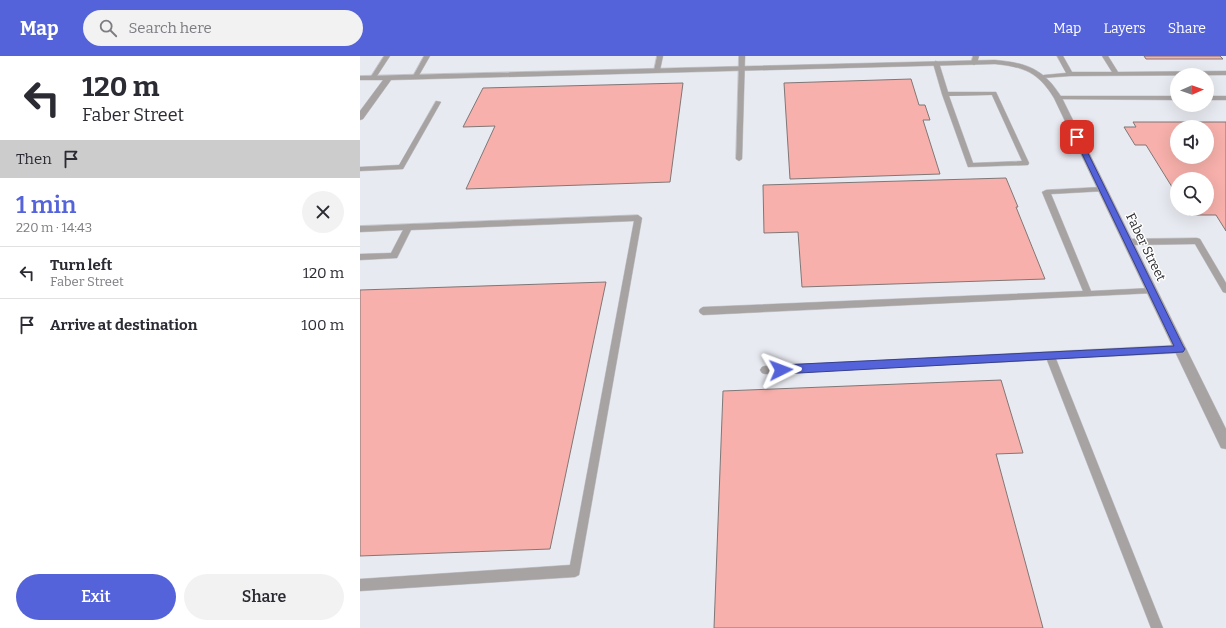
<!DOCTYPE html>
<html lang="en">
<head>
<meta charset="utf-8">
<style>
  body { margin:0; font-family:Bitter,serif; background:#f2f2f3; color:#2b2b33; height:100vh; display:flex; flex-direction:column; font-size:15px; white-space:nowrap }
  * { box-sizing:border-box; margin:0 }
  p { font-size:13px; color:#7c7c81 }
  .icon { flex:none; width:22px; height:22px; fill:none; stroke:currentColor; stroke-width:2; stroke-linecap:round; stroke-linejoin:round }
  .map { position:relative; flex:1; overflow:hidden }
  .drawer { display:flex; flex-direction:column; background:#fff; width:360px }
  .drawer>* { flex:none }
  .guide { background:#fff; color:#2b2b33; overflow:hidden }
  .needle { width:26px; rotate:88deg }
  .controls { position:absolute; left:810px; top:12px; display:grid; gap:8px }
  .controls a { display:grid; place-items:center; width:44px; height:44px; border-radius:50%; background:#fff; box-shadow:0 4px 16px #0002; font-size:20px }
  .pin { position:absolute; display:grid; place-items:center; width:34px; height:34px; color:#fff; margin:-17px; border-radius:8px; box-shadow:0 2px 6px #0006 }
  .me { position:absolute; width:44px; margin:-22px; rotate:87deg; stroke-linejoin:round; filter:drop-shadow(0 0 3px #0008) }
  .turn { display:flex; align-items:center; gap:14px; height:84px; padding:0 16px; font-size:18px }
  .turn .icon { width:52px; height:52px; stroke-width:2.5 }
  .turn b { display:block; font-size:28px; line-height:34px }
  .then { display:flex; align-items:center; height:38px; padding:0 16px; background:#0003; gap:8px; font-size:15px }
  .round { display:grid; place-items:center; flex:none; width:42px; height:42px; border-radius:21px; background:#f2f2f3 }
  .summary { display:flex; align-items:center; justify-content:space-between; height:68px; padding:0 16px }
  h1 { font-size:24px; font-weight:600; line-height:30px; color:#5463d9 }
  .button { display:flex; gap:8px; margin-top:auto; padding:8px 16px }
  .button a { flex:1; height:46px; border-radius:24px; background:#5463d9; color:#fff; font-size:16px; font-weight:600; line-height:46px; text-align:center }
  .button a+a { background:#f2f2f3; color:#2b2b33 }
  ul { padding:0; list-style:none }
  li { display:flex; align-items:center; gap:12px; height:52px; padding:0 16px; border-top:1px solid #e1e1e2 }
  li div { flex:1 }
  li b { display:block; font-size:15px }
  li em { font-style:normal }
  header { display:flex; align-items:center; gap:24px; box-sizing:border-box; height:56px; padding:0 20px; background:#5463d9; color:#fff }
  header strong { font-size:19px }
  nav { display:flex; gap:22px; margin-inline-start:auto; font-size:14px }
  .search { width:280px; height:36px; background:#f2f2f3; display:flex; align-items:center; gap:10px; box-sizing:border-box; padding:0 14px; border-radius:22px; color:#7c7c81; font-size:15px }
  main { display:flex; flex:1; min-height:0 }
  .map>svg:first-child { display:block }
  .building { fill:#f7b0ab; stroke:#7f7776; fill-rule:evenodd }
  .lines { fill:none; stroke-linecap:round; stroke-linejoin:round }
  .lane-casing { stroke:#c5c7cd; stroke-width:1 }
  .street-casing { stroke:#c5c7cd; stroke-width:1 }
  .lane { fill:#a7a3a2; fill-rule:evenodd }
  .street { fill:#a7a3a2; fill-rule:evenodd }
  .route { fill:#5463d9; stroke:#37408d }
  .labels { text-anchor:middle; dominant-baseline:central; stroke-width:3; stroke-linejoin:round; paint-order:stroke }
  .street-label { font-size:13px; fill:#27282b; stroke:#fff }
</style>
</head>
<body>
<header>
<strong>Map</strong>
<div class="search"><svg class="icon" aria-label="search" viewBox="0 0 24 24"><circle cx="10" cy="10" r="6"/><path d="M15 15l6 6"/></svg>Search here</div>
<nav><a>Map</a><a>Layers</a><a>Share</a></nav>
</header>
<main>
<section class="drawer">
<div class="guide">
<div class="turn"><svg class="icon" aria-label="left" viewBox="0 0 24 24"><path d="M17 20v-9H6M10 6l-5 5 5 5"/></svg><div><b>120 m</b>Faber Street</div></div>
<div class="then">Then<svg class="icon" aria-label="arrive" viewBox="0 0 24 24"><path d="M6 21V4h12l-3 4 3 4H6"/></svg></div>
</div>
<div class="summary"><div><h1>1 min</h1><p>220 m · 14:43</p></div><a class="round"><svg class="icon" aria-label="close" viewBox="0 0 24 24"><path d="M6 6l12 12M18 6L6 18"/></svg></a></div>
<ul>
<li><svg class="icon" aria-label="left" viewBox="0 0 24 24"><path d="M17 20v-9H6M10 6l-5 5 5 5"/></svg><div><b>Turn left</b><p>Faber Street</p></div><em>120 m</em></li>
<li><svg class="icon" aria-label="arrive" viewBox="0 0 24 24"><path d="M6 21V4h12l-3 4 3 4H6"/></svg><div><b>Arrive at destination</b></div><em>100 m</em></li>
</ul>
<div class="button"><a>Exit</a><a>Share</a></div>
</section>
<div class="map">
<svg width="866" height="572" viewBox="0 0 866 572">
  <rect width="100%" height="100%" fill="#e8eaf1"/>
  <g class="building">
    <polygon points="784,0 860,0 863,3 786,3"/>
    <polygon points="551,23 559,49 565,49 570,64 563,64 580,118 430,123 424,27"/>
    <polygon points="323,27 310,126 106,133 135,70 103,71 123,32"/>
    <path d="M 773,66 L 866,66 L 866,175 L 856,159 L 829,159 L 826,153 L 847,153 L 847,123 L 817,123 L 817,139 L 786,89 L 775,89 L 764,71 L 776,71 ZM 817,71 L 847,71 L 847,101 L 817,101 Z"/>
    <polygon points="646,122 658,151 656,151 685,223 442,231 438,176 404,177 403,129"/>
    <polygon points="246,226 190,493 0,500 0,234"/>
    <polygon points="641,324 663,397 636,398 683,572 354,572 363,335"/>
  </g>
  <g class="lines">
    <defs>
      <g id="lane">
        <polygon points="24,0 30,0 15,23 11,23 10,22"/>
        <polygon points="64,0 70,0 58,21 54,21 53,20"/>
        <polygon points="297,0 303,0 300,14 297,16 294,14"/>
        <polygon points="379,0 385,0 382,103 379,105 376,103"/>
        <polygon points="613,0 619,0 617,7 614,9 611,7"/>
        <polygon points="697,0 703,0 712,16 752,16 742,0 748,0 758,16 866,15 866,19 710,20 682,22 682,20 684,19 706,17"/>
        <path d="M 576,5 L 579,7 L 588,36 L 636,36 L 669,107 L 668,109 L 608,111 L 582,38 L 573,7 ZM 632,39 L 662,105 L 613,107 L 589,40 Z"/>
        <polygon points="698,40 817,40 817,44 696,43 696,41"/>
        <rect x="847" y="40" width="19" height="4"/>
        <polygon points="76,45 81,46 43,113 0,115 0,111 39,109"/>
        <polygon points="742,131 745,131 745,135 691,138 731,235 791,232 795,235 794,237 343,259 340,257 339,255 340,253 343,251 723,235 682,136 686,134"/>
        <polygon points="278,159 282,162 219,519 215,521 0,535 0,523 210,509 274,165 51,174 37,202 0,204 0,198 31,197 43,174 0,176 0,170"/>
        <polygon points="837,182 840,183 866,227 866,237 863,236 835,188 769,189 765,186 769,183"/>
        <polygon points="820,289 823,290 825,293 823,296 820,297 696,303 803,572 791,572 687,304 405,318 402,317 400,314 402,311 405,310"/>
      </g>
      <path id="street" d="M 635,4 C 668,7 684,13 702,42 L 866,373 L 866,393 L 861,392 L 694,42 C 678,16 664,11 635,8 L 31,24 L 3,63 L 0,64 L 0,55 L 23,24 L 0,24 L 0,20 Z"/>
    </defs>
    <use href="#lane" class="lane-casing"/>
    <use href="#street" class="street-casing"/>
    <use href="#lane" class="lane"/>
    <use href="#street" class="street"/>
  </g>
  <polygon class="route" points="717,79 720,81 823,290 825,293 823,296 421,318 417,317 416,314 417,311 421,309 814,290 714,81"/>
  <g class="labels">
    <g class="street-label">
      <text transform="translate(786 191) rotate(64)">Faber Street</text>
    </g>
  </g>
</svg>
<div class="controls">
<a><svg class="needle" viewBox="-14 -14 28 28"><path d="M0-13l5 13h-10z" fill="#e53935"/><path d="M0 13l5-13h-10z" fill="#7c7c81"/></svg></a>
<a><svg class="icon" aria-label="sound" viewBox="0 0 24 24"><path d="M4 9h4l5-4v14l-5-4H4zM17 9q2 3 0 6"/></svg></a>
<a><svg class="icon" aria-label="search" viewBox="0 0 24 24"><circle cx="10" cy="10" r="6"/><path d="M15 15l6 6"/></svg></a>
</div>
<div class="pin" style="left:717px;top:81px;background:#d93025"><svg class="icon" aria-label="arrive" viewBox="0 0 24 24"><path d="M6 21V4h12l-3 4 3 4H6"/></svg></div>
<svg class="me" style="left:421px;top:314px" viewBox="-20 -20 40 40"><path d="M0-17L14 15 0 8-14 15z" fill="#5463d9" stroke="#fff" stroke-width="4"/></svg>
</div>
</main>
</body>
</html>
